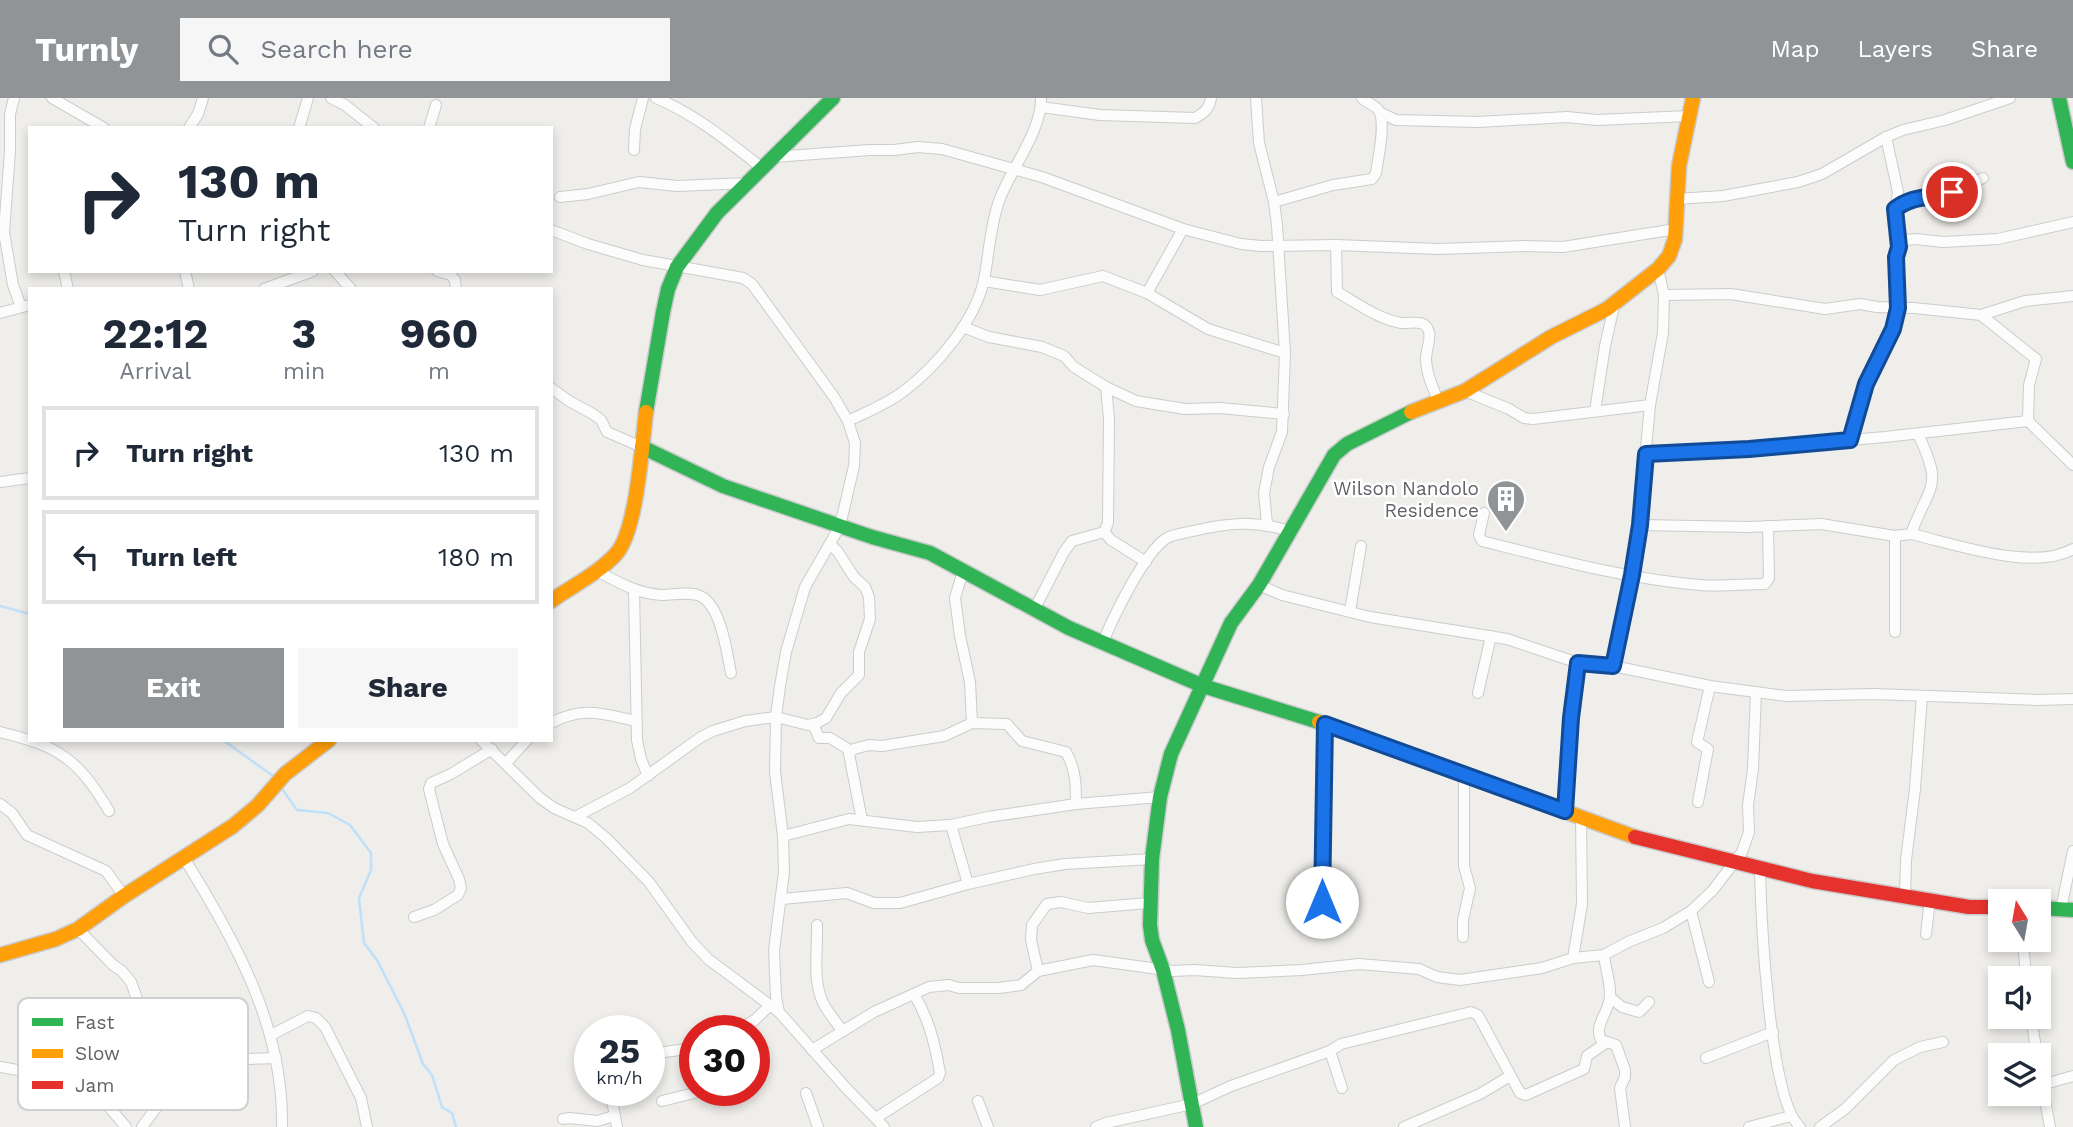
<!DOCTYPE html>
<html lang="en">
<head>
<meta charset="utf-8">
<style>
  body { margin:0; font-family:"Work Sans",sans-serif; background:#f6f6f7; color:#1f2937; height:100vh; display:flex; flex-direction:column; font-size:26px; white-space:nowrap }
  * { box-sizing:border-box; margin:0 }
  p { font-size:23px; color:#747a83 }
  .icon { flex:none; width:38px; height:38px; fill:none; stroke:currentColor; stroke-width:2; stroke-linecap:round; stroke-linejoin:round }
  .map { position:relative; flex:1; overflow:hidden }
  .sheet { position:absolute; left:28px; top:189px; width:525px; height:455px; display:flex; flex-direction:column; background:#fff; border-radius:0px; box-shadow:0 4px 10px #0003 }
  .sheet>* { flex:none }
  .banner { position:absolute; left:28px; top:28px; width:525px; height:147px; border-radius:0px; box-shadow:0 4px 10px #0003; background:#fff; color:#1f2937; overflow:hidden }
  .needle { width:46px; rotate:349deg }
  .buttons { position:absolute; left:1988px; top:791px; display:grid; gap:14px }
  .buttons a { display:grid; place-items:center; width:63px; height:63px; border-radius:0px; background:#fff; box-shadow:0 4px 10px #0003; font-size:35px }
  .speed { position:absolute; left:574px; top:917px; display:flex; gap:14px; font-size:35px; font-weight:700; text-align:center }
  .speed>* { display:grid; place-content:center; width:91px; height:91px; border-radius:50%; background:#fff; box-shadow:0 4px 10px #0003; line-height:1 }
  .speed small { font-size:18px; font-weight:400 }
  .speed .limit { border:10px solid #d22; background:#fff; color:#111 }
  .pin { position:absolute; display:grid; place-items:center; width:60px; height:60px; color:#fff; margin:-30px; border:4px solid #fff; border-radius:50%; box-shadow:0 2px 7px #0007 }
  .me { position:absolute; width:77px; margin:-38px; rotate:0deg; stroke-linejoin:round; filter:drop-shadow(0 0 5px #0008) }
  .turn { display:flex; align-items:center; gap:24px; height:147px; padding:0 35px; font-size:32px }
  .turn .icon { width:91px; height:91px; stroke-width:2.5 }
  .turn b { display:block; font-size:49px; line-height:60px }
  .eta { display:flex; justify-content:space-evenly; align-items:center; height:119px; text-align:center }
  .eta b { font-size:42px; font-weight:700; line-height:49px }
  .cta { display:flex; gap:14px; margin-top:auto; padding:14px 35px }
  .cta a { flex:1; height:80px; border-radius:0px; background:#919496; color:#fff; font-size:28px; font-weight:700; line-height:80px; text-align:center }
  .cta a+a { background:#f6f6f7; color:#1f2937 }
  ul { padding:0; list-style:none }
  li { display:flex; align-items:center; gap:21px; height:94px; margin:0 14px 10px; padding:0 21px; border:4px solid #e0e1e3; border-radius:0px }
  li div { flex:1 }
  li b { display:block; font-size:26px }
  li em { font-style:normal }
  header { display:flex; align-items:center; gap:42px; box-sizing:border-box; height:98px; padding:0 35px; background:#919496; color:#fff }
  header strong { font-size:33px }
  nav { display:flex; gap:38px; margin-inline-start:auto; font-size:24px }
  .search { width:490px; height:63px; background:#f6f6f7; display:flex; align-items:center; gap:18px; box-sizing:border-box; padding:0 24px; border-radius:0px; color:#747a83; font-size:26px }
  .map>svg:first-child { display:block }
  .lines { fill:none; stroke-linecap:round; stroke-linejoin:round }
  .stream { stroke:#bfe0f9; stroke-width:2.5 }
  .street-casing { stroke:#cbcccc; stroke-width:12 }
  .fast-casing { stroke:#cacacb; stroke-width:17 }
  .slow-casing { stroke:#cacacb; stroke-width:17 }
  .jam-casing { stroke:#cacacb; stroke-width:17 }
  .street { stroke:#fdfcfc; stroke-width:10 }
  .fast { stroke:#30b455; stroke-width:14 }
  .slow { stroke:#ff9f0a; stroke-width:14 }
  .jam { stroke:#e5322d; stroke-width:14 }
  .route-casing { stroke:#114b97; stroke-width:18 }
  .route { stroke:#1a73e8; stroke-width:12 }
  .labels { text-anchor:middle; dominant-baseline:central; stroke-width:5; stroke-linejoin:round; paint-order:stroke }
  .poi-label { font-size:19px; fill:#5f6368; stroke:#fff; text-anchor:end }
  .key { fill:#fff; stroke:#cfd0d2; stroke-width:2 }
  .key-label { font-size:19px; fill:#5f6368 }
</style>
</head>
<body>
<header>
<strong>Turnly</strong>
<div class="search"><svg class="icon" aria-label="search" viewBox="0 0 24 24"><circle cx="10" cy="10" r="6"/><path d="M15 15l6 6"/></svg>Search here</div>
<nav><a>Map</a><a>Layers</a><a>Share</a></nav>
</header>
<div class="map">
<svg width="2073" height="1029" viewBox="0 0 2073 1029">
  <rect width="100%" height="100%" fill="#efeeea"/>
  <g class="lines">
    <g class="stream">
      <polyline points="0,508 30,516"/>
      <polyline points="223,642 273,678"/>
      <polyline points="283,692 297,712 328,715 350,727 371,755 371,772 359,800 364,845 377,862 405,917 423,966 432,977 442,1009 452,1015 456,1029"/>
    </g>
    <defs>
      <g id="street">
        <polyline points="14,0 10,16 10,53 4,134 13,187 21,209"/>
        <polyline points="52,0 104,30"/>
        <polyline points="331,0 345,7 374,30"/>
        <path d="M 656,0 C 695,16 729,44 762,70"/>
        <polyline points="1256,0 1259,45 1274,104 1277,127 1285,255 1282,334 1269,369 1264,395 1267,426"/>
        <path d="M 1041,9 L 1100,17 L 1195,20 C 1204,15 1209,11 1211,0"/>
        <polyline points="1381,15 1396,22 1478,24 1567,19 1597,22 1689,18"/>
        <polyline points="189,30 198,16 203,0"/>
        <polyline points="299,30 308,0"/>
        <polyline points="429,30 436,7"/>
        <polyline points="1886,39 1898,94 1895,111 1899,149"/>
        <polyline points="634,52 635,31 643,0"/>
        <polyline points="773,59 870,52 894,52 918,49 942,51 1042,79 1183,131 1241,146 1261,148 1336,147 1439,151 1525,148 1563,149 1676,131"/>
        <polyline points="560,99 588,96 639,84 677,88 747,85"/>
        <polyline points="1676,101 1723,98 1798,84 1822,76 1886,39 1903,32 1945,22 2010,0"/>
        <path d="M 1274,104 L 1333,87 L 1372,81 L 1376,75 C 1378,60 1386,26 1379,13 C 1375,6 1367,6 1362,0"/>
        <path d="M 1895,111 C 1909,100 1920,102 1937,99 C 1953,95 1968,87 1983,80"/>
        <polyline points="551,132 588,146 643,162 743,180 752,186 834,299 848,323 855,345 854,368 840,428 805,489 786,554 780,588 776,619 775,674 783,738 784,774 774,852 776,899 779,914 846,990 884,1029"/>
        <path d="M 1336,147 L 1337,194 C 1357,205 1378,221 1401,225 C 1411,226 1425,220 1429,234 C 1431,242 1426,252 1426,261 C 1426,276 1433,289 1438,303"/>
        <polyline points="64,173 68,191"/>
        <polyline points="185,173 189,191"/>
        <polyline points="335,173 351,191"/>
        <polyline points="437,173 451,177 455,182 456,191"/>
        <polyline points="984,183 1040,192 1103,178 1147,195 1208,231 1285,255"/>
        <polyline points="264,191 313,173"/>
        <polyline points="1147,195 1183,131"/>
        <polyline points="1664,197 1731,196 1825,211 1860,206 1877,209 1914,210 1981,217 2025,203 2073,198"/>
        <polyline points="0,215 30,207"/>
        <polyline points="1981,217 2036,261 2029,287 2028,323"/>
        <polyline points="963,229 989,239 1042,249 1064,258 1074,269 1106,289 1136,303 1185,311 1220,310 1284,316"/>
        <polyline points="551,290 569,303 593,316 601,322 607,334 642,349"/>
        <polyline points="1465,293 1509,311 1524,320 1533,321 1650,307"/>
        <polyline points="1595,313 1605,248 1615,204"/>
        <path d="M 848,323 C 867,314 887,306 904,293 C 937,268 975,223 984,182 C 989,156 990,129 999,103 C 1010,72 1042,33 1041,0"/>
        <polyline points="1850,342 1860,302 1879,257 1893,231 1898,210 1896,159 1899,149 1906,142 1916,141 1943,144 1998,141 2073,124"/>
        <polyline points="1646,356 1749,351 1885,339 2028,323 2073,367"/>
        <polyline points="0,384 30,380"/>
        <path d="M 1484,415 L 1479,437 L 1482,443 C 1554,461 1627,481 1700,487 C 1721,489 1744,486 1765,486 L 1769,480 L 1768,428"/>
        <path d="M 1640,427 L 1749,429 L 1821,426 L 1895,438 L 1911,436 C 1955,446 2033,474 2073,451"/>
        <polyline points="1104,434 1111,442 1146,464"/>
        <path d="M 1911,436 C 1930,384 1944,391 1918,336"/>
        <path d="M 597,473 C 618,484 638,496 662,497 C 674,497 689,493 700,498 C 721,507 727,555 731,575"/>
        <polyline points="963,473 955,500 960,538 970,584 972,625"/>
        <polyline points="1259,487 1282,497 1370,519 1507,541 1578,565 1613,568 1710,588 1786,598 1874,596 2039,602 2073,601"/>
        <polyline points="634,492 637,642 641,661 648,678"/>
        <polyline points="1034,512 1064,454 1072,443 1104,434 1108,425 1109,320 1106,289"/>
        <polyline points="1350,513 1361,448"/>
        <polyline points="1895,534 1895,438"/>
        <path d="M 1102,546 C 1113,520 1144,454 1167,440 C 1174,436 1185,435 1193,433 C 1227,425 1255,422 1289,433"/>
        <polyline points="1613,568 1638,438 1650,307 1663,235 1664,197 1658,171"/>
        <polyline points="1478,595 1491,538"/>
        <path d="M 551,625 C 583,608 603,616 636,623"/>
        <polyline points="813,626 819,640 830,640 848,651 862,722"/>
        <path d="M 0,634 C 59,648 78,661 109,713"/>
        <polyline points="481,642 540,700 554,710 588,725 606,740 649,784 692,844 708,861 779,914"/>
        <path d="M 849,655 L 854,651 L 869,647 L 882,648 L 944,638 L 972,625 L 1007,626 L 1022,643 L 1066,654 C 1076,672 1076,687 1076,706"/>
        <polyline points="506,665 527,642"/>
        <polyline points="1698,704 1708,651 1697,644 1710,588"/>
        <polyline points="0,706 12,715 27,737 106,773 124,798"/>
        <polyline points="1565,713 1571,620 1578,565"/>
        <polyline points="577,718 630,690 701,639 713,633 745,623 776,619 808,627 817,625 826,620 841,595 859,577 859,554 870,521 869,499 865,489 854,479 838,454 830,446"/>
        <polyline points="951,727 968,786"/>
        <polyline points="783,738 849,721 917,729 951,727 988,719 1076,706 1160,699"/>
        <path d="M 184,760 C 235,842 284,929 282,1029"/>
        <path d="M 1760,772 C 1761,818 1769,1002 1800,1029"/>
        <polyline points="1905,798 1906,762 1915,691 1922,598"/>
        <polyline points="782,801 847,795 874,805 900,805 968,786 1034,771 1065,766 1152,761"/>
        <polyline points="1320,808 1322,804 1325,626"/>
        <polyline points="2061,811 2073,753"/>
        <polyline points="1691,813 1709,884"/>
        <polyline points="414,819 434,812 458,797 461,790 459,781 443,746 429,691 431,685 451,676 492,651"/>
        <path d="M 817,827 C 818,854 811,887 826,910 C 831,918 837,926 843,933"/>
        <polyline points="78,831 113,867 122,873 131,884 147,929 151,972 158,978 168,981 178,979 207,964 219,962 276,960"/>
        <polyline points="1926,836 1930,802"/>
        <polyline points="1463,839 1463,822 1470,790 1464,768 1464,675"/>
        <polyline points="2023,842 2026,880"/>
        <path d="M 1604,857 C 1605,871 1613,890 1609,904 C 1606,917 1594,929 1601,942 L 1616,947 L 1625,972 L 1625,979 L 1620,990 L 1625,1029"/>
        <polyline points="1573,860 1582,806 1581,719"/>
        <polyline points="1038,873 1031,842 1032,827 1047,806 1061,804 1088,810 1149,805"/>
        <polyline points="1611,900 1622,909 1639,914 1649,904"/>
        <polyline points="2031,919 2037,957"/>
        <polyline points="734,933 755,922 770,907"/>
        <polyline points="271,937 308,918 316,920 325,929 361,1000 367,1029"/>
        <polyline points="812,952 874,914 929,889 949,887 959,890 999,890 1021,887 1038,873 1093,862 1173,873 1194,872 1237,875 1302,872 1359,866 1419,871 1437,879 1460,882 1542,870 1573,860 1604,857 1628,844 1663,830 1691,813 1713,792 1742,754 1749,734 1748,707 1753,671 1756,594"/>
        <polyline points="1330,953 1342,990"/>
        <polyline points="649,956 695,950"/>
        <polyline points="1706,960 1773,934"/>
        <polyline points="0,969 68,981 92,989 126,1029"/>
        <polyline points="2039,971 2050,1029"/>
        <polyline points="2041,987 2073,978"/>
        <polyline points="610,992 617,1029"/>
        <polyline points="806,995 818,1029"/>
        <polyline points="662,1003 706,992"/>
        <polyline points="978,1003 988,1029"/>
        <path d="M 876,1020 L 938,980 L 940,975 C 935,946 929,921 914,896"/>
        <polyline points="563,1021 570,1020 597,1023 614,1018"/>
        <polyline points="142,1029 156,1010 168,981"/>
        <polyline points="1096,1029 1106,1025 1192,1006 1231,988 1330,953 1341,946 1471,914 1478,917 1520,995 1526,997 1584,971 1587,958 1607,944"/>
        <polyline points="1404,1029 1480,996 1510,978"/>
        <polyline points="1749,1029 1791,1018"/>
        <polyline points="1820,1029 1845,1011 1894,962 1920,949 1943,944"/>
      </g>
      <g id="fast">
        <polyline points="2059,0 2073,64"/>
        <polyline points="646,314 663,214 668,191 677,169 717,115 833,0"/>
        <polyline points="642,349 723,388 872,439 930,455 1069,530 1203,588 1319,624"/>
        <polyline points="2039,810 2073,812"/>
        <polyline points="1196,1029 1178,932 1163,872 1152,842 1150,827 1152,761 1160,699 1171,656 1231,525 1259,487 1334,357 1347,346 1411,314"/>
      </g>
      <g id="slow">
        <polyline points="1411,314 1465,293 1551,239 1607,211 1658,171 1669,158 1675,141 1679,68 1693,0"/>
        <path d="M 551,503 C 572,488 599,475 616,456 C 637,433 642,346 646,314"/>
        <polyline points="1319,624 1635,739"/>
        <polyline points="0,857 56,841 78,831 124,798 233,728 258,707 285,676 329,642"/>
      </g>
      <polyline id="jam" points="1635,739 1812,783 1969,809 2000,809"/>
    </defs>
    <use href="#street" class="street-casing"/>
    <use href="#fast" class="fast-casing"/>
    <use href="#slow" class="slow-casing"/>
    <use href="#jam" class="jam-casing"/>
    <use href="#street" class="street"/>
    <use href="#fast" class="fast"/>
    <use href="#slow" class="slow"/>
    <use href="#jam" class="jam"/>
  </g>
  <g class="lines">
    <defs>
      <path id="route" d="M 1322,804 L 1325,626 L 1565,713 L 1571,620 L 1578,565 L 1613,568 L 1632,477 L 1640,427 L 1646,356 L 1749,351 L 1850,342 L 1866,286 L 1893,231 L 1898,210 L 1896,159 L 1899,149 L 1895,111 C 1912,97 1933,100 1952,94"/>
    </defs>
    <use href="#route" class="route-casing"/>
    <use href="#route" class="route"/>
  </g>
  <defs>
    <symbol id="building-pin" viewBox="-11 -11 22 30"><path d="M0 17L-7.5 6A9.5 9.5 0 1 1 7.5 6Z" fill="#919496" stroke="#fff"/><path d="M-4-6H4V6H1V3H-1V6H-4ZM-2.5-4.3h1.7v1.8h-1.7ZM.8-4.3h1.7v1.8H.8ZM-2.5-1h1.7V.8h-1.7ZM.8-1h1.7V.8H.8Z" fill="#fff"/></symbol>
  </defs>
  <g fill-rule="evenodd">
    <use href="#building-pin" x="1484" y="379" width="44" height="60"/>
  </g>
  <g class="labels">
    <g class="poi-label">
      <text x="1479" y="390">Wilson Nandolo<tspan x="1479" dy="22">Residence</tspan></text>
    </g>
  </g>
  <rect x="18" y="900" width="230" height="112" rx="10" class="key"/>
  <rect x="32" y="920" width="31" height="8" fill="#30b455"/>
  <rect x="32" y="951" width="31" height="9" fill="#ff9f0a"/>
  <rect x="32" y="983" width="31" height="8" fill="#e5322d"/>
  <g class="key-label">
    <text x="75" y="931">Fast</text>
    <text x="75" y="962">Slow</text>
    <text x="75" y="994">Jam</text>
  </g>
</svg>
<div class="buttons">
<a><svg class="needle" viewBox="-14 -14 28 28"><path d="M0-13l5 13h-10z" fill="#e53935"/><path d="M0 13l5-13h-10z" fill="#747a83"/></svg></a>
<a><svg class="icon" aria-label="sound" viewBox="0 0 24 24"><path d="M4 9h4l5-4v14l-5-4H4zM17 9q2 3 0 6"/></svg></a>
<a><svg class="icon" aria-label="layers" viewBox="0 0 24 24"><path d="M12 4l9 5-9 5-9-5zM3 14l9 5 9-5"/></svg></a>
</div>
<div class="speed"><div>25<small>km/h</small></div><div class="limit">30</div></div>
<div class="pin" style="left:1952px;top:94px;background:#d93025"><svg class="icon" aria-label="arrive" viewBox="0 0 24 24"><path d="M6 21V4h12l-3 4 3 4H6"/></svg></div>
<svg class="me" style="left:1322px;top:804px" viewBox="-20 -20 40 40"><circle r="19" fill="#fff"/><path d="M0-13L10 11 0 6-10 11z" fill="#1a73e8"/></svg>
<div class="banner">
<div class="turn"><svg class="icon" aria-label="right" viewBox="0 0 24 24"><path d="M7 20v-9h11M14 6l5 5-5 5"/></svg><div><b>130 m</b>Turn right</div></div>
</div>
<section class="sheet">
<div class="eta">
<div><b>22:12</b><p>Arrival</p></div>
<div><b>3</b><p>min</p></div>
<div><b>960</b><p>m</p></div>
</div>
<ul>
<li><svg class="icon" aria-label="right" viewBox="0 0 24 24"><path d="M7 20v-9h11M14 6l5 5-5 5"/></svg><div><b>Turn right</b></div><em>130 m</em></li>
<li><svg class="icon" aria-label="left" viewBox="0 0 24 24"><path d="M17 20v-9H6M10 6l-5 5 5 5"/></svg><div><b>Turn left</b></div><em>180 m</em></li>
</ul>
<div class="cta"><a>Exit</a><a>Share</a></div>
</section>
</div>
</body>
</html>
